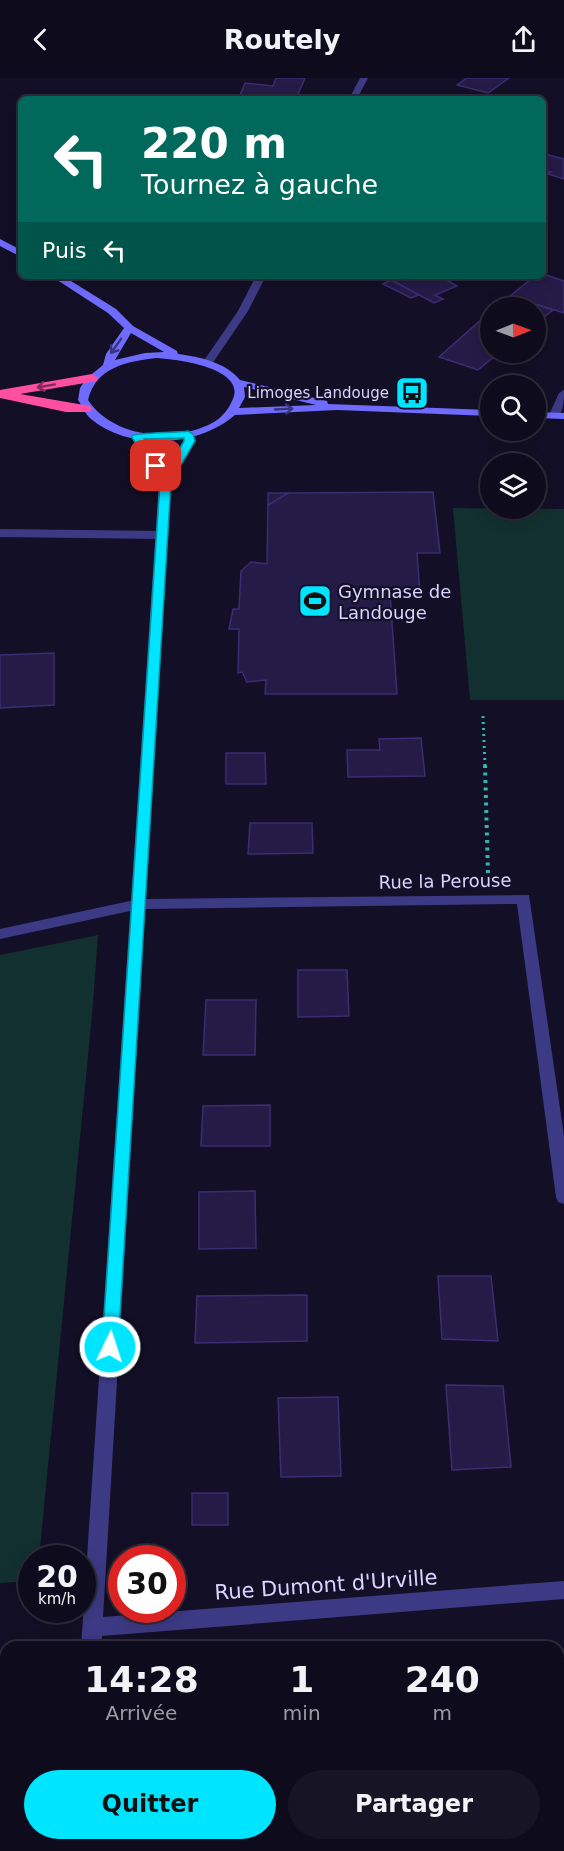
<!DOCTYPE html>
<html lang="fr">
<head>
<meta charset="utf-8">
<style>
  body { margin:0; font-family:"DejaVu Sans",sans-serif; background:#171425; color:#f1f3f6; height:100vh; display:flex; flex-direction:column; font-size:22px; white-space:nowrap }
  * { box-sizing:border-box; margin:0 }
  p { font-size:20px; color:#9b9ba3 }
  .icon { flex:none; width:33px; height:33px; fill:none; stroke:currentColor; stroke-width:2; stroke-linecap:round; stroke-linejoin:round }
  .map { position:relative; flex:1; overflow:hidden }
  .side { position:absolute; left:0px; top:1563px; width:564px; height:210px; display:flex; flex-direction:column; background:#0e0b1c; border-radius:18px 18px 0 0; box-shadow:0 3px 15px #0003,0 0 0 2px #2e2b3b }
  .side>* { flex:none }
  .top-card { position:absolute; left:18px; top:18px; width:528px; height:183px; border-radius:9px; box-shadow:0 3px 15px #0003,0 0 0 2px #2e2b3b; background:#00695c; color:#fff; overflow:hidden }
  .needle { width:39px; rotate:89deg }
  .controls { position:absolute; left:480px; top:219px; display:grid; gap:12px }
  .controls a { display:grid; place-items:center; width:66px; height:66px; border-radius:50%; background:#0e0b1c; box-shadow:0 3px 15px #0003,0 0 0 2px #2e2b3b; font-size:30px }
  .speed { position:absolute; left:18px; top:1467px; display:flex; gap:12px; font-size:30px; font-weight:700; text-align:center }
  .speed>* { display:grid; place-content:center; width:78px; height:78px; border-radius:50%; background:#0e0b1c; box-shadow:0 3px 15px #0003,0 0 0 2px #2e2b3b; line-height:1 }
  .speed small { font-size:15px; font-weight:400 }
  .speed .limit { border:9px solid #d22; background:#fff; color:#111 }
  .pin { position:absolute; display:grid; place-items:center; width:51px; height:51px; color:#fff; margin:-26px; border-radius:12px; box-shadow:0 3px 9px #0006 }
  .me { position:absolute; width:66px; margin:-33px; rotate:4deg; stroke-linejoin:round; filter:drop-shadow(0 0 4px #0008) }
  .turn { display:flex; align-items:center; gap:21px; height:126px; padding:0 24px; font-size:27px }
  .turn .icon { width:78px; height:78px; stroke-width:2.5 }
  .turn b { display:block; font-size:42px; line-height:51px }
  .then { display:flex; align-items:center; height:57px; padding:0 24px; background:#0003; gap:12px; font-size:22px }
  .eta { display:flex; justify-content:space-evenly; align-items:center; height:102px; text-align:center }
  .eta b { font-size:36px; font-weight:600; line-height:42px }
  .button { display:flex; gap:12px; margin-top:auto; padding:12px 24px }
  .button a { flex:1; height:69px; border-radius:36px; background:#00e5ff; color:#111; font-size:24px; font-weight:600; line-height:69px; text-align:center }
  .button a+a { background:#171425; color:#f1f3f6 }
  header { display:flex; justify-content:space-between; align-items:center; height:78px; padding:0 24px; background:#0e0b1c; font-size:27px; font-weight:600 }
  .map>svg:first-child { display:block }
  .green { fill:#12302f }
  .building { fill:#241b47; stroke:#3b2d73; stroke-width:1.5 }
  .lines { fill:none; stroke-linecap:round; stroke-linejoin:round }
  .path-far1 { stroke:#2fb8b0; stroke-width:3; stroke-dasharray:2 4; stroke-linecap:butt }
  .path { stroke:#2fb8b0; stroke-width:4; stroke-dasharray:3 4.5; stroke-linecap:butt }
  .lane { fill:#3d3a85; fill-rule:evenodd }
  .street { fill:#3d3a85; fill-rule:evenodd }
  .secondary { fill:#6f6bff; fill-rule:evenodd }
  .highway { fill:#ff4fa3; fill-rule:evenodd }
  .oneway { stroke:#38347d }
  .oneway2 { stroke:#7d2c5e }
  .route { fill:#00e5ff; stroke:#0095a6; stroke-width:1.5 }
  .labels { text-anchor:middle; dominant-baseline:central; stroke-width:4.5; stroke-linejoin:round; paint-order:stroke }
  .far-poi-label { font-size:15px; fill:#d9d4ff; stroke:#130f26; text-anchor:end }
  .poi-label { font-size:18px; fill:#d9d4ff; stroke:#130f26; text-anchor:start }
  .street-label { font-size:18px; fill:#d9d4ff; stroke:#130f26 }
  .near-street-label { font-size:21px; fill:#d9d4ff; stroke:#130f26 }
</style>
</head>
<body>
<header><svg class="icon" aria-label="back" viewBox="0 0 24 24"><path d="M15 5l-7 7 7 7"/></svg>Routely<svg class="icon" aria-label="share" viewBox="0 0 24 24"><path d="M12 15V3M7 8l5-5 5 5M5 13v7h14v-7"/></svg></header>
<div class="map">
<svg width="564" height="1773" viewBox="0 0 564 1773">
  <rect width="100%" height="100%" fill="#130f26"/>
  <g class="green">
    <polygon points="453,430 564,431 564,622 470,622"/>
    <polygon points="98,857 92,937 39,1480 32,1480 31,1503 0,1505 0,877"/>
  </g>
  <g class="building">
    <polygon points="276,0 305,0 296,21 240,17 245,5 273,8"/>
    <polygon points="467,0 509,0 488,15 457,7"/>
    <polygon points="545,76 564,81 564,101 548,96 551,94 543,92"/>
    <polygon points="543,196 564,203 564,235 510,218 535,198 543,198"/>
    <polygon points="378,198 439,198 457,208 435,217 443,221 434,225 391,202"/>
    <polygon points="391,202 419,217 411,220 383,206"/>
    <polygon points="510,218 553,232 544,239 536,236 536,230 517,230 502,225"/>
    <polygon points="490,234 490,274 500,274 478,292 439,279"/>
    <polygon points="433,414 440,475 417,475 420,515 390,515 397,616 265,616 266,602 247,604 242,594 238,595 239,551 229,551 233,531 239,531 241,493 251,484 267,486 268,427 288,415"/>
    <polygon points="268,415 288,415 268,427"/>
    <polygon points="54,575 54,627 0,630 0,577"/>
    <polygon points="421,660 425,698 348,699 347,672 380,672 379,661"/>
    <polygon points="226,675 265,675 266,706 226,706"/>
    <polygon points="250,745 312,745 313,775 248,776"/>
    <polygon points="298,892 347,892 349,938 298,939"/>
    <polygon points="206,922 256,922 255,977 203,977"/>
    <polygon points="270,1027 270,1068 201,1068 203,1028"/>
    <polygon points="255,1113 256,1170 199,1171 199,1114"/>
    <polygon points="438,1198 491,1198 498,1263 442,1261"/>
    <polygon points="307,1217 307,1263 195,1265 197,1218"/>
    <polygon points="446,1307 503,1308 511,1389 452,1392"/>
    <polygon points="338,1319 341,1398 281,1399 278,1320"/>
    <rect x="192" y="1415" width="36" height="32"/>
    <polygon points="558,1660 563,1699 558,1699"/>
  </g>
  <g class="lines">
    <polyline class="path-far1" points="483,638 485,688"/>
    <polyline class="path" points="485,687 488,796"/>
    <g class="lane">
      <path d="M 564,312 C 564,322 564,336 555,340 L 551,339 L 549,337 L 559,315 Z"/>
      <polygon points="0,451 163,453 169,457 163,461 0,459"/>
      <polygon points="139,821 146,826 144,830 0,861 0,851"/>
    </g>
    <g class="street">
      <polygon points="360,0 368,0 357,21 349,21"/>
      <polygon points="256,198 266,198 248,233 212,286 204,286 203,284 238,233"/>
      <polygon points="188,353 192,354 196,363 171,404 146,821 529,817 564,1058 564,1126 558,1124 556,1119 517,826 145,831 103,1539 564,1503 564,1521 102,1558 101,1569 81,1569 159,404 131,358 137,355 141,356 165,395 184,363 182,356"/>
      <rect x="67" y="1767" width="22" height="6"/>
    </g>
    <g class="secondary">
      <polygon points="0,161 21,172 21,179 0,168"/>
      <path d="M 51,198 L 63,198 L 116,231 L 133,248 L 177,273 L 178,276 C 200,279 225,284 240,302 L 327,323 L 328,326 L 490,332 L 490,338 L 337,332 L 235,337 C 198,369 129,373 91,341 C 85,336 82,328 78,322 L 80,310 L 86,301 L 103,287 L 106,276 L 124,250 L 108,235 ZM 131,255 L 164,274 L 145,275 L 115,282 ZM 156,280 C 176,281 249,290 232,323 C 228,332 222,339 214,344 C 175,366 113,360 88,322 C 96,289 126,284 156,280 ZM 244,309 L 316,327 L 239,330 L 245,319 Z"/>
      <polygon points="536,334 564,335 564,341 536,340"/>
    </g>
    <polygon class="highway" points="92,296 98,300 97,303 20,316 90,328 92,331 90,334 66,334 0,320 0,312"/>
  </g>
  <defs><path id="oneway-shaft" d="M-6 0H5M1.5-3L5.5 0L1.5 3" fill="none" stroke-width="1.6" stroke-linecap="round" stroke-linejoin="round" transform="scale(1.5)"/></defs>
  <g class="oneway">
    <use href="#oneway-shaft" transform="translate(116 268) rotate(125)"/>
    <use href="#oneway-shaft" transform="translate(284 331) rotate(-3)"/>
  </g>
  <use class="oneway2" href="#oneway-shaft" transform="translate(46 308) rotate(170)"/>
  <path class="route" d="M 188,353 L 193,356 L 195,363 L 171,404 L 118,1269 L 116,1274 L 110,1276 L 105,1274 L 102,1269 L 160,404 L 184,363 L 184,360 L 144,361 L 161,388 L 156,392 L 152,391 L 131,358 C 137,354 177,355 188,353 Z"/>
  <defs>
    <symbol id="bus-square" viewBox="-11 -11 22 22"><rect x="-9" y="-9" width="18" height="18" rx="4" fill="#00e5ff" stroke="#130f26"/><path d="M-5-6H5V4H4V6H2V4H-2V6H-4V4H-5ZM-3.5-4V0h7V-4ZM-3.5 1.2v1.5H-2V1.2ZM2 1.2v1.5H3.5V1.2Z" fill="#111"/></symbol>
    <symbol id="stadium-square" viewBox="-11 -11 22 22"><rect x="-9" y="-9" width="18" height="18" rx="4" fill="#00e5ff" stroke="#130f26"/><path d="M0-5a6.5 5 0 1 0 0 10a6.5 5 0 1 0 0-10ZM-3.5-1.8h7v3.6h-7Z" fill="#111"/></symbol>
  </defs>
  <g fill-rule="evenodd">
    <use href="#bus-square" x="393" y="296" width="38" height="38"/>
    <use href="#stadium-square" x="296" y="504" width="38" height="38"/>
  </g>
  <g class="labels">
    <g class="far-poi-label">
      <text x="389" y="315">Limoges Landouge</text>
    </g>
    <g class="poi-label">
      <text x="338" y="513">Gymnase de<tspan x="338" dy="21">Landouge</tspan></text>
    </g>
    <g class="street-label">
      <text transform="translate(445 803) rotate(-1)">Rue la Perouse</text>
    </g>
    <g class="near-street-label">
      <text transform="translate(326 1507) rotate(-4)">Rue Dumont d'Urville</text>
    </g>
  </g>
</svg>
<div class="controls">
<a><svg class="needle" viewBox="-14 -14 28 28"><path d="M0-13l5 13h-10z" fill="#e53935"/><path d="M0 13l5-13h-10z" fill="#9b9ba3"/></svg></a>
<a><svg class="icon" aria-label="search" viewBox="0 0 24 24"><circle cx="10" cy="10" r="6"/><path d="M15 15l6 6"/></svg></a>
<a><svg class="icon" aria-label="layers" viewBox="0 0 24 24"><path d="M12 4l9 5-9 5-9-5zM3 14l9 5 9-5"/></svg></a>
</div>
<div class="speed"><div>20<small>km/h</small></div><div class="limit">30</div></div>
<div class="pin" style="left:156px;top:388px;background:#d93025"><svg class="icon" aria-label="arrive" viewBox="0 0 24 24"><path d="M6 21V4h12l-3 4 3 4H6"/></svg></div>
<svg class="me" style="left:110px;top:1269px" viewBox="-20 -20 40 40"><circle r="17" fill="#00e5ff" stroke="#fff" stroke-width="3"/><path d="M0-11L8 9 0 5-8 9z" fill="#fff"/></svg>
<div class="top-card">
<div class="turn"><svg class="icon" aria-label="left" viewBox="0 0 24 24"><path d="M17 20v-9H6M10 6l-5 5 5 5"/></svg><div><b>220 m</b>Tournez à gauche</div></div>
<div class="then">Puis<svg class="icon" aria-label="left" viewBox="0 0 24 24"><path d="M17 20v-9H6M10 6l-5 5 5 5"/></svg></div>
</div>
<section class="side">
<div class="eta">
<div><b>14:28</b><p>Arrivée</p></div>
<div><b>1</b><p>min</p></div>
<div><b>240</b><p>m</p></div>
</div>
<div class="button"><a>Quitter</a><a>Partager</a></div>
</section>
</div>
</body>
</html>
